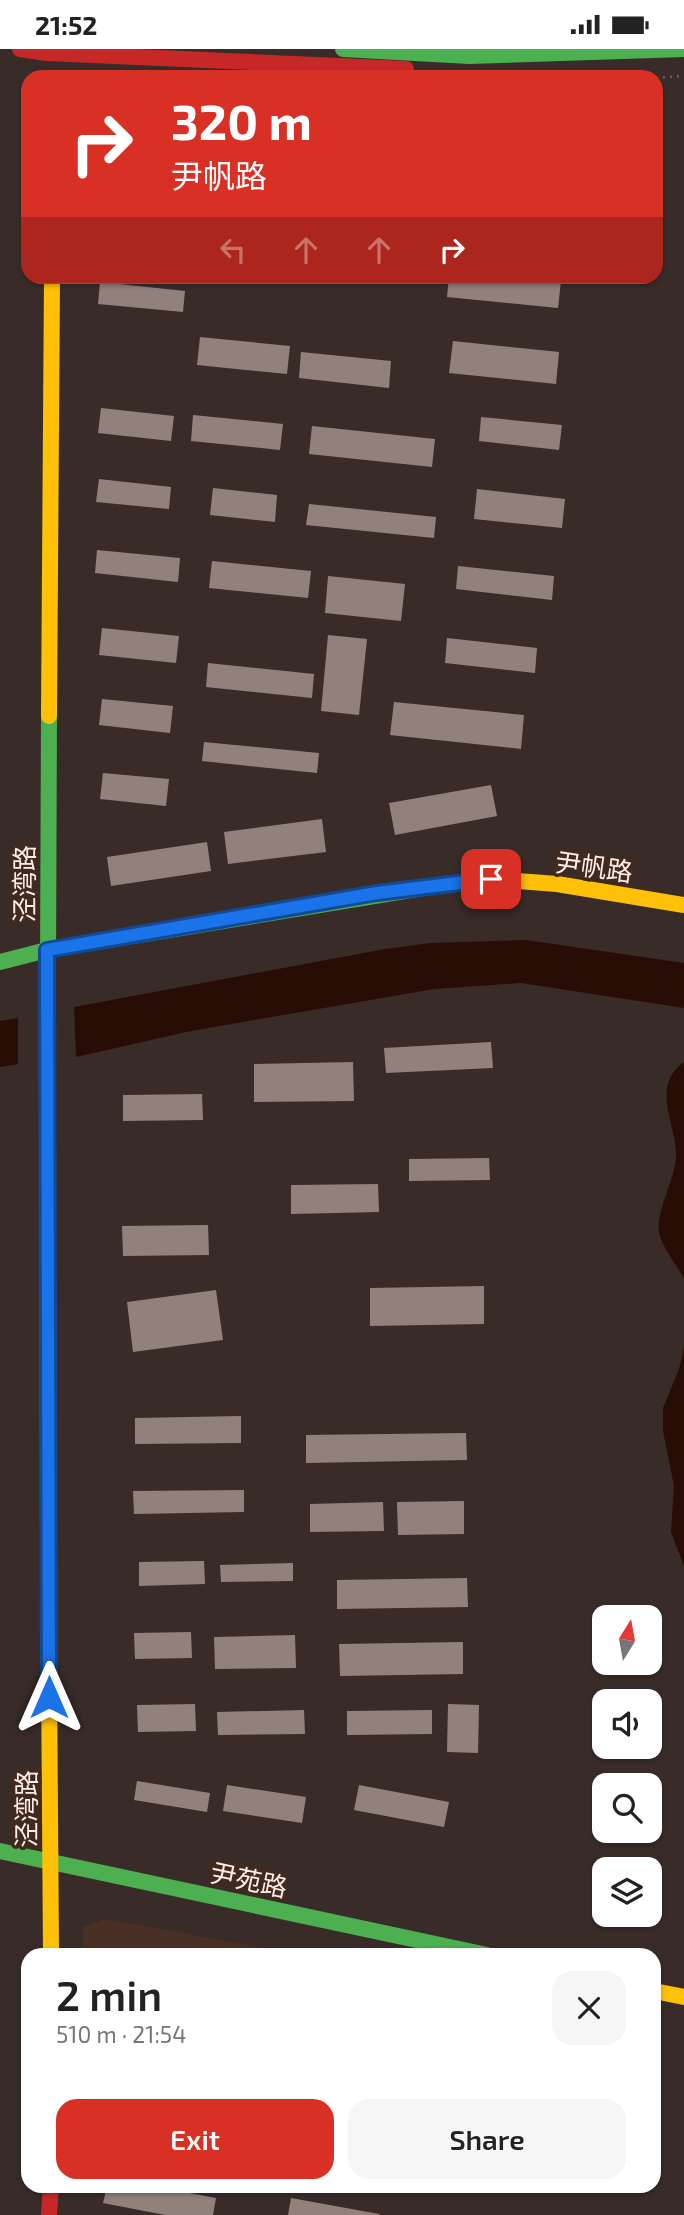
<!DOCTYPE html>
<html lang="en">
<head>
<meta charset="utf-8">
<style>
  body { margin:0; font-family:"Exo 2","Noto Sans SC",sans-serif; background:#f6f6f6; color:#222; height:100vh; display:flex; flex-direction:column; font-size:26px; white-space:nowrap }
  * { box-sizing:border-box; margin:0 }
  p { font-size:23px; color:#767676 }
  .icon { flex:none; width:38px; height:38px; fill:none; stroke:currentColor; stroke-width:2; stroke-linecap:round; stroke-linejoin:round }
  .map { position:relative; flex:1; overflow:hidden }
  .drawer { position:absolute; left:21px; top:1899px; width:640px; height:245px; display:flex; flex-direction:column; background:#fff; border-radius:21px; box-shadow:0 2px 5px #0004 }
  .drawer>* { flex:none }
  .hud { position:absolute; left:21px; top:21px; width:642px; height:214px; border-radius:21px; box-shadow:0 2px 5px #0004; background:#d93025; color:#fff; overflow:hidden }
  .needle { width:46px; rotate:11deg }
  .controls { position:absolute; left:592px; top:1556px; display:grid; gap:14px }
  .controls a { display:grid; place-items:center; width:70px; height:70px; border-radius:14px; background:#fff; box-shadow:0 2px 5px #0004; font-size:35px }
  .pin { position:absolute; display:grid; place-items:center; width:60px; height:60px; color:#fff; margin:-30px; border-radius:14px; box-shadow:0 4px 10px #0006 }
  .me { position:absolute; width:77px; margin:-38px; rotate:0deg; stroke-linejoin:round; filter:drop-shadow(0 0 5px #0008) }
  .turn { display:flex; align-items:center; gap:24px; height:147px; padding:0 35px; font-size:32px }
  .turn .icon { width:91px; height:91px; stroke-width:2.5 }
  .turn b { display:block; font-size:49px; line-height:60px }
  .lanes { display:flex; align-items:center; height:66px; padding:0 35px; background:#0003; justify-content:center; gap:35px; direction:ltr }
  .lanes .off { opacity:.35 }
  .round { display:grid; place-items:center; flex:none; width:74px; height:74px; border-radius:21px; background:#f6f6f6 }
  .overview { display:flex; align-items:center; justify-content:space-between; height:119px; padding:0 35px }
  h1 { font-size:42px; font-weight:600; line-height:52px }
  .button { display:flex; gap:14px; margin-top:auto; padding:14px 35px }
  .button a { flex:1; height:80px; border-radius:21px; background:#d93025; color:#fff; font-size:28px; font-weight:600; line-height:80px; text-align:center }
  .button a+a { background:#f6f6f6; color:#222 }
  .status { display:flex; justify-content:space-between; align-items:center; height:49px; padding:0 35px; background:#fff; direction:ltr }
  .status svg { height:19px; fill:currentColor }
  .map>svg:first-child { display:block }
  .built { fill:#4a2f24 }
  .water { fill:#270d05 }
  .building { fill:#92817a }
  .lines { fill:none; stroke-linecap:round; stroke-linejoin:round }
  .path { stroke:#6b605c; stroke-width:2.5; stroke-dasharray:2 5; stroke-linecap:butt }
  .fast { stroke:#4caf50; stroke-width:16 }
  .slow { stroke:#ffc107; stroke-width:16 }
  .jam { stroke:#c62828; stroke-width:16 }
  .route-casing { stroke:#114b97; stroke-width:18 }
  .route { stroke:#1a73e8; stroke-width:12 }
  .labels { text-anchor:middle; dominant-baseline:central; stroke-width:7; stroke-linejoin:round; paint-order:stroke }
  .street-label { font-size:26px; fill:#fcece6; stroke:#412920 }
</style>
</head>
<body>
<div class="status"><b>21:52</b><svg viewBox="0 0 49 12"><path d="M0 12V9h3v3zM5 12V6h3v6zM10 12V3h3v9zM15 12V0h3v12zM26 1h20v11H26zM47 4h2v5h-2z"/></svg></div>
<div class="map">
<svg width="684" height="2166" viewBox="0 0 684 2166">
  <rect width="100%" height="100%" fill="#392c28"/>
  <polygon class="built" points="107,1870 284,1903 283,1906 83,1906 83,1877"/>
  <g class="water">
    <polygon points="526,891 684,914 684,959 521,934 434,940 191,982 76,1008 74,958 385,900 431,894"/>
    <polygon points="18,969 18,1015 0,1018 0,972"/>
    <path d="M 684,1013 L 684,1230 C 677,1216 664,1201 660,1187 C 653,1166 675,1132 676,1108 C 677,1073 649,1039 684,1013 Z"/>
    <polygon points="684,1298 684,1517 671,1483 674,1437 663,1382 663,1359 679,1320"/>
  </g>
  <g class="building">
    <polygon points="449,228 513,228 561,232 558,259 447,248"/>
    <polygon points="100,233 185,242 183,263 98,255"/>
    <polygon points="200,288 290,297 287,325 197,316"/>
    <polygon points="453,292 559,303 556,335 449,324"/>
    <polygon points="301,303 391,312 389,339 299,329"/>
    <polygon points="101,359 174,367 171,392 98,384"/>
    <polygon points="193,366 283,375 280,401 191,392"/>
    <polygon points="481,368 562,376 559,401 479,392"/>
    <polygon points="312,377 435,390 432,418 309,405"/>
    <polygon points="99,430 171,438 169,460 96,453"/>
    <polygon points="213,439 277,446 275,473 210,466"/>
    <polygon points="477,440 565,450 562,479 474,470"/>
    <polygon points="309,455 436,468 434,489 306,476"/>
    <polygon points="97,501 180,509 178,533 95,524"/>
    <polygon points="212,512 311,522 308,549 209,539"/>
    <polygon points="458,517 554,527 552,551 456,540"/>
    <polygon points="328,527 405,535 401,572 325,564"/>
    <polygon points="102,579 179,587 176,614 99,606"/>
    <polygon points="328,586 367,590 359,666 321,662"/>
    <polygon points="447,589 537,599 535,624 445,614"/>
    <polygon points="208,614 314,625 312,649 206,638"/>
    <polygon points="102,650 173,657 170,684 99,676"/>
    <polygon points="394,653 524,666 521,700 390,686"/>
    <polygon points="204,693 319,704 317,724 202,712"/>
    <polygon points="103,724 169,730 166,757 100,750"/>
    <polygon points="491,736 497,767 395,786 389,754"/>
    <polygon points="322,770 326,803 228,815 224,783"/>
    <polygon points="207,793 211,822 111,837 107,808"/>
    <polygon points="491,993 493,1019 386,1024 384,999"/>
    <polygon points="353,1013 354,1052 254,1053 254,1015"/>
    <polygon points="202,1045 203,1071 123,1072 123,1046"/>
    <polygon points="489,1109 490,1131 409,1132 409,1110"/>
    <polygon points="378,1135 379,1163 291,1165 291,1136"/>
    <polygon points="208,1176 209,1206 123,1207 122,1177"/>
    <polygon points="484,1237 484,1275 370,1277 370,1239"/>
    <polygon points="216,1241 223,1291 133,1303 127,1253"/>
    <polygon points="241,1367 241,1394 135,1395 135,1369"/>
    <polygon points="466,1384 467,1411 306,1414 306,1386"/>
    <polygon points="244,1441 244,1463 134,1465 133,1442"/>
    <polygon points="464,1452 464,1485 398,1486 397,1453"/>
    <polygon points="383,1453 384,1482 310,1483 310,1455"/>
    <polygon points="204,1512 205,1535 139,1537 139,1513"/>
    <polygon points="293,1514 293,1532 221,1533 220,1516"/>
    <polygon points="467,1529 468,1558 337,1560 337,1531"/>
    <polygon points="191,1583 192,1609 135,1610 134,1584"/>
    <polygon points="295,1586 296,1619 215,1620 214,1588"/>
    <polygon points="463,1593 463,1625 340,1627 339,1595"/>
    <polygon points="195,1655 196,1682 138,1683 137,1656"/>
    <polygon points="448,1655 479,1656 478,1704 447,1703"/>
    <polygon points="304,1661 305,1685 218,1686 217,1663"/>
    <polygon points="432,1661 432,1685 347,1686 347,1662"/>
    <polygon points="137,1732 210,1744 207,1763 134,1751"/>
    <polygon points="227,1736 306,1748 302,1774 223,1762"/>
    <polygon points="359,1736 449,1753 444,1778 354,1761"/>
    <polygon points="107,2137 152,2137 216,2149 213,2166 165,2166 103,2154"/>
    <polygon points="291,2149 379,2165 379,2166 288,2166"/>
  </g>
  <g class="lines">
    <polyline class="path" points="656,29 684,27"/>
    <g class="fast">
      <polyline points="343,0 469,7 684,0"/>
      <polyline points="0,913 47,901 435,837"/>
      <polyline points="47,1166 49,667"/>
      <polyline points="0,1802 487,1906"/>
    </g>
    <g class="slow">
      <polyline points="49,667 52,228"/>
      <polyline points="435,837 491,830 557,835 684,856"/>
      <polyline points="48,1482 51,1906"/>
      <polyline points="654,1942 684,1948"/>
    </g>
    <g class="jam">
      <polyline points="20,0 47,4 406,20"/>
      <polyline points="47,1166 48,1482"/>
      <polyline points="49,2166 51,2137"/>
    </g>
  </g>
  <g class="lines">
    <defs>
      <polyline id="route" points="49,1648 47,901 377,844 491,830"/>
    </defs>
    <use href="#route" class="route-casing"/>
    <use href="#route" class="route"/>
  </g>
  <g class="labels">
    <g class="street-label">
      <text transform="translate(594 817) rotate(8)">尹帆路</text>
      <text transform="translate(23 835) rotate(-90)">泾湾路</text>
      <text transform="translate(25 1760) rotate(-90)">泾湾路</text>
      <text transform="translate(249 1830) rotate(12)">尹苑路</text>
    </g>
  </g>
</svg>
<div class="controls">
<a><svg class="needle" viewBox="-14 -14 28 28"><path d="M0-13l5 13h-10z" fill="#e53935"/><path d="M0 13l5-13h-10z" fill="#767676"/></svg></a>
<a><svg class="icon" aria-label="sound" viewBox="0 0 24 24"><path d="M4 9h4l5-4v14l-5-4H4zM17 9q2 3 0 6"/></svg></a>
<a><svg class="icon" aria-label="search" viewBox="0 0 24 24"><circle cx="10" cy="10" r="6"/><path d="M15 15l6 6"/></svg></a>
<a><svg class="icon" aria-label="layers" viewBox="0 0 24 24"><path d="M12 4l9 5-9 5-9-5zM3 14l9 5 9-5"/></svg></a>
</div>
<div class="pin" style="left:491px;top:830px;background:#d93025"><svg class="icon" aria-label="arrive" viewBox="0 0 24 24"><path d="M6 21V4h12l-3 4 3 4H6"/></svg></div>
<svg class="me" style="left:49px;top:1648px" viewBox="-20 -20 40 40"><path d="M0-17L14 15 0 8-14 15z" fill="#1a73e8" stroke="#fff" stroke-width="4"/></svg>
<div class="hud">
<div class="turn"><svg class="icon" aria-label="right" viewBox="0 0 24 24"><path d="M7 20v-9h11M14 6l5 5-5 5"/></svg><div><b>320 m</b>尹帆路</div></div>
<div class="lanes"><svg class="icon off" aria-label="left" viewBox="0 0 24 24"><path d="M17 20v-9H6M10 6l-5 5 5 5"/></svg><svg class="icon off" aria-label="ahead" viewBox="0 0 24 24"><path d="M12 20V5M6 11l6-6 6 6"/></svg><svg class="icon off" aria-label="ahead" viewBox="0 0 24 24"><path d="M12 20V5M6 11l6-6 6 6"/></svg><svg class="icon" aria-label="right" viewBox="0 0 24 24"><path d="M7 20v-9h11M14 6l5 5-5 5"/></svg></div>
</div>
<section class="drawer">
<div class="overview"><div><h1>2 min</h1><p>510 m · 21:54</p></div><a class="round"><svg class="icon" aria-label="close" viewBox="0 0 24 24"><path d="M6 6l12 12M18 6L6 18"/></svg></a></div>
<div class="button"><a>Exit</a><a>Share</a></div>
</section>
</div>
</body>
</html>
